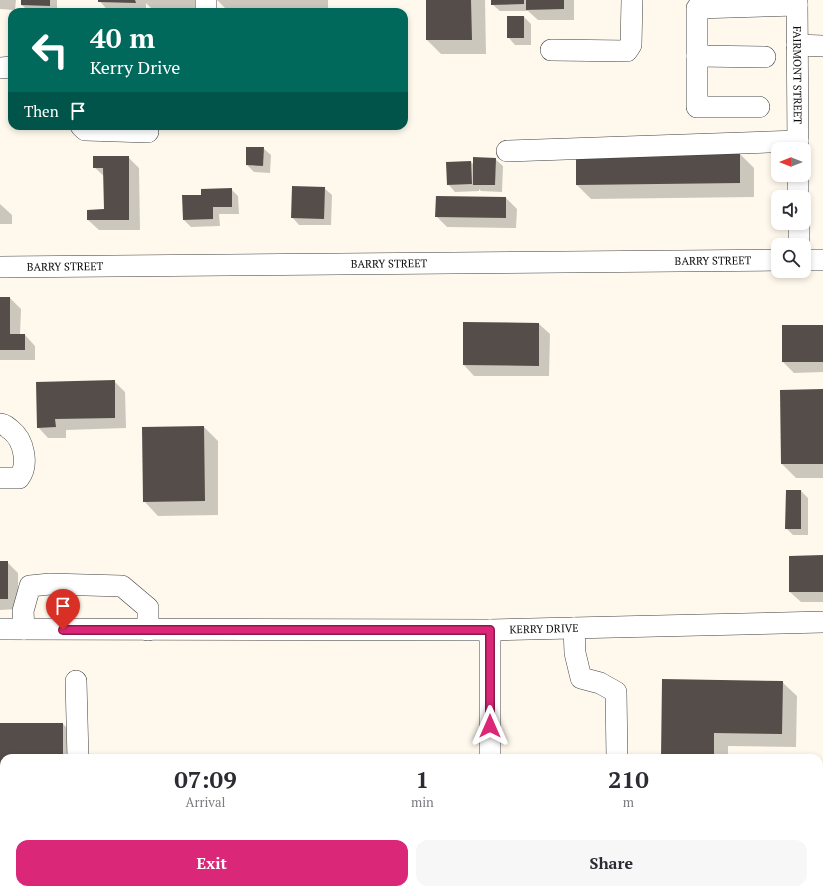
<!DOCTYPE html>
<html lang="en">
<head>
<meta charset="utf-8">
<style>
  body { margin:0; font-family:"PT Serif",serif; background:#f7f7f7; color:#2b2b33; height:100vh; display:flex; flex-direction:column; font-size:15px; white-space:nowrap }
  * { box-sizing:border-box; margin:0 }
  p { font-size:13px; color:#7c7c81 }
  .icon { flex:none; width:22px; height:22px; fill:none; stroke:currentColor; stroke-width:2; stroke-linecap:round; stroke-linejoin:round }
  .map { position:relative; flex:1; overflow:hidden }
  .side { position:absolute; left:0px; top:754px; width:823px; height:140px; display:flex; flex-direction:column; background:#fff; border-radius:12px 12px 0 0; box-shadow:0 2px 6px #0003 }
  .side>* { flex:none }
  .banner { position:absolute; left:8px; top:8px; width:400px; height:122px; border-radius:12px; box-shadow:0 2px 6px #0003; background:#00695c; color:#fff; overflow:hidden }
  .needle { width:26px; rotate:270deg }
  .buttons { position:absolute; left:771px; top:142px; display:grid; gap:8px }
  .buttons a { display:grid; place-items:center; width:40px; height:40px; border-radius:8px; background:#fff; box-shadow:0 2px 6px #0003; font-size:20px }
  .pin { position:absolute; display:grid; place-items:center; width:34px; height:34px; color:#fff; margin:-41px -17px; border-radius:50% 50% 50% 0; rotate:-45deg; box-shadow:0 0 4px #0007 }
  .pin .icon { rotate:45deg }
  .me { position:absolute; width:44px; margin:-22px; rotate:0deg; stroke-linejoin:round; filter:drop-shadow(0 0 3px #0008) }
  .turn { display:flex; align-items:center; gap:14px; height:84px; padding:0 16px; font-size:18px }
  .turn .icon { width:52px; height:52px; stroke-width:2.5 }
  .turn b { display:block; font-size:28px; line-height:34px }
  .then { display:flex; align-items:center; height:38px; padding:0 16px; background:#0003; gap:8px; font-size:15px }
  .eta { display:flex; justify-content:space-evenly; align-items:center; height:68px; text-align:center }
  .eta b { font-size:24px; font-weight:600; line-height:28px }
  .primary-button { display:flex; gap:8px; margin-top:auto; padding:8px 16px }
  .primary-button a { flex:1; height:46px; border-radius:12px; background:#db2777; color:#fff; font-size:16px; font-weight:600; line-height:46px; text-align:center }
  .primary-button a+a { background:#f7f7f7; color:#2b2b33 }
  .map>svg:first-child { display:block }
  .shadow { fill:#0003 }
  .building { fill:#554d49 }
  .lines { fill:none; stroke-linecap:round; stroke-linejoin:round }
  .minor-casing { stroke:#404040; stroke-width:22 }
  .minor { stroke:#fff; stroke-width:21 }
  .route-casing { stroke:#8e194d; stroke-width:10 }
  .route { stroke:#db2777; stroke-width:7 }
  .labels { text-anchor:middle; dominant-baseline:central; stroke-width:4; stroke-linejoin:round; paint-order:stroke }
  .street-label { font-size:11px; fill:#0d0d0d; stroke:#fff }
</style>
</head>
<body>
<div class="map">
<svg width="823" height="894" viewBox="0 0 823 894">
  <rect width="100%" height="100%" fill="#fff9ed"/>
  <g class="shadow">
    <polygon points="0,0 16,0 15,10 0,9"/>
    <polygon points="22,0 57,0 57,12 29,12 22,5"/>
    <polygon points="99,0 195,0 195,9 151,8 146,3 146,12 109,12"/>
    <polygon points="217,0 328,0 328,8 225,8"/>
    <polygon points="427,0 485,0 486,54 441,54 427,40"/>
    <polygon points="492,0 574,0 574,20 538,20 528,11 500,11 492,4"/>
    <polygon points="524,17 531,24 531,45 515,45 508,37"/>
    <polygon points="247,148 263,148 271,155 270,173 254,172 247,165"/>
    <polygon points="740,154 754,168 754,197 591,199 577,185"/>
    <polygon points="128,157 139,168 140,230 99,230 88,220 105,210 105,177 94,167"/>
    <polygon points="495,159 503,166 502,192 481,191 479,189 479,191 455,192 448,184 471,162 474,165"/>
    <polygon points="324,188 332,195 331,225 299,225 292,217"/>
    <polygon points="231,189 238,196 239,214 219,214 220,226 191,227 184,220 202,196"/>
    <polygon points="506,198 517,209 516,228 447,227 436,216"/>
    <polygon points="0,204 12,215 12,224 0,224"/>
    <polygon points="0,298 10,298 21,309 20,335 25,335 35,346 35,360 0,360"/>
    <polygon points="539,324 550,334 549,376 474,376 464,365"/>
    <polygon points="823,326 823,372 794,373 783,362"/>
    <polygon points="114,381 125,392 126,428 66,430 66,438 48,438 38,427"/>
    <polygon points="823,390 823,478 796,478 782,464 781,391"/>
    <polygon points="204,427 218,441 218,515 158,516 144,501"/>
    <polygon points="801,491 808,498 808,535 793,535 786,528"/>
    <polygon points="823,556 823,602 801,602 790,592"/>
    <polygon points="0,562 7,562 18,573 18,609 0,610"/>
    <polygon points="782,682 797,696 796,747 728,746 728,758 662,758"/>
    <polygon points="0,724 63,724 77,738 77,758 4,758 4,787 0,787"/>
    <polygon points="0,809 4,809 4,876 0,872 0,827 3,827 0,824"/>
    <polygon points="138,890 165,890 165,894 142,894"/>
  </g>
  <g class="building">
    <polygon points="21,0 50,0 50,6 21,5"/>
    <polygon points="98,0 135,0 136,3 98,2"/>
    <polygon points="426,0 471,0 472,40 426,40"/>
    <polygon points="491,0 524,0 524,4 491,5"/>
    <polygon points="526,0 564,0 564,9 526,10"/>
    <rect x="507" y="16" width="17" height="22"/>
    <polygon points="246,147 264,147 263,166 246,165"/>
    <polygon points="740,153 740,183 576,185 576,155"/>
    <polygon points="93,156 129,156 129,220 87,220 87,210 104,209 103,168 93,168"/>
    <polygon points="473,157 496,158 495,185 473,185"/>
    <polygon points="471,161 472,184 447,185 446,162"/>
    <polygon points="292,186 325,187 324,219 291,218"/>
    <polygon points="232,188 232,207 213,207 213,219 183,220 182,195 201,195 201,189"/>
    <polygon points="436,196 506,197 506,218 435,217"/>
    <polygon points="0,297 10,297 10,334 25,334 25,350 0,350"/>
    <polygon points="463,322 539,323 539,366 463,365"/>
    <rect x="782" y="325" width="41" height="37"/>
    <polygon points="115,380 115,418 55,419 56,427 37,428 36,382"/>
    <polygon points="823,389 823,464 781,464 780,390"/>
    <polygon points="204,426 205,501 143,502 142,427"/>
    <polygon points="786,490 801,490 801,529 785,529"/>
    <polygon points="823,555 823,592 789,592 789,556"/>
    <rect x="0" y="561" width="8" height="38"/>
    <polygon points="662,679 783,681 782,734 714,733 714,758 661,758"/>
    <polygon points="0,723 63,723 63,758 4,758 4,773 0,773"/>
    <rect x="0" y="808" width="4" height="16"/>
    <rect x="0" y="826" width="4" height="46"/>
  </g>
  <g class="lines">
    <defs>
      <g id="minor">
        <polyline points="206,0 206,12"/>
        <path id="s1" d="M 797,0 L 798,149"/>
        <polyline points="797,45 823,46"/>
        <polyline points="551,50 627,51 631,45 632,0"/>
        <polyline points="697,56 765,57"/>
        <polyline points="0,68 12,67"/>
        <polyline points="759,107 697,107 697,8 797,5"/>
        <polyline points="81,126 85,130 148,132"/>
        <polyline points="507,151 798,141"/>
        <polyline points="798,175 798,197"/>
        <polyline points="799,223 799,245"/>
        <polyline points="804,260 823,260"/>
        <path id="s2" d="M 0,267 L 778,260"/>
        <path d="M 0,424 C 5,424 7,427 11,430 C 24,440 29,465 19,478 L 0,478"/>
        <polyline points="574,628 575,653 581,678 600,683 616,692 617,758"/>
        <path id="s3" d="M 0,629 L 490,630 L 823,622"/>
        <polyline points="24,629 23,611 30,586 50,584 122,586 148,608 148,630"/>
        <polyline points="76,681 78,758"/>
        <polyline points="490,758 490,630"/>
        <polyline points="819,842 823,840"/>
        <polyline points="618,890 618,894"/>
        <polyline points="671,890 671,894"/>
        <polyline points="723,890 723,894"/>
        <polyline points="489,894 489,890"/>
      </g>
    </defs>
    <use href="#minor" class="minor-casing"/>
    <use href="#minor" class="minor"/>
  </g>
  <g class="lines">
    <defs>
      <polyline id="route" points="63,630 490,630 490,726"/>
    </defs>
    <use href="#route" class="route-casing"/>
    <use href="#route" class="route"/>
  </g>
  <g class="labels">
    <g class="street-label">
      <text stroke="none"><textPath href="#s1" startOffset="75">FAIRMONT STREET</textPath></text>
      <text stroke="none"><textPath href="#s2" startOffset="713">BARRY STREET</textPath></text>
      <text stroke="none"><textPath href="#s2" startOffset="389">BARRY STREET</textPath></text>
      <text stroke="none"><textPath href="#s2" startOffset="65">BARRY STREET</textPath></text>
      <text stroke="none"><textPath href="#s3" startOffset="544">KERRY DRIVE</textPath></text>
    </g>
  </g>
</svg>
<div class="buttons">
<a><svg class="needle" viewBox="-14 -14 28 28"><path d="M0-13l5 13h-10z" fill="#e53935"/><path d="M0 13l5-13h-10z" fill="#7c7c81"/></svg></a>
<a><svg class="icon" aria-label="sound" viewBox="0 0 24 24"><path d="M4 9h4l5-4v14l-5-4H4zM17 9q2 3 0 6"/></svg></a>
<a><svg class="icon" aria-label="search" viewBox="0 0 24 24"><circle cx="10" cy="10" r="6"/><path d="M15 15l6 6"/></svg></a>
</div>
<div class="pin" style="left:63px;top:630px;background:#d93025"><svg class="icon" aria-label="arrive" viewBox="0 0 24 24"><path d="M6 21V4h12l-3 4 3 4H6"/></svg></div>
<svg class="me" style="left:490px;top:726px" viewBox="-20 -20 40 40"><path d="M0-17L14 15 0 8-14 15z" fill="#db2777" stroke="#fff" stroke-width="4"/></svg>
<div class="banner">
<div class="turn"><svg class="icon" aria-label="left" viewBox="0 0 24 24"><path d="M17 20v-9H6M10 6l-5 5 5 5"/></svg><div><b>40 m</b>Kerry Drive</div></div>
<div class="then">Then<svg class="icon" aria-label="arrive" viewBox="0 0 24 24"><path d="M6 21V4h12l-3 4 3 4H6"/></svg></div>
</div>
<section class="side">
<div class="eta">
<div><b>07:09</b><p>Arrival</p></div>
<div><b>1</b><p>min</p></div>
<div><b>210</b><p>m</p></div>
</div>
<div class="primary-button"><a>Exit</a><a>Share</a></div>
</section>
</div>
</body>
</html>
